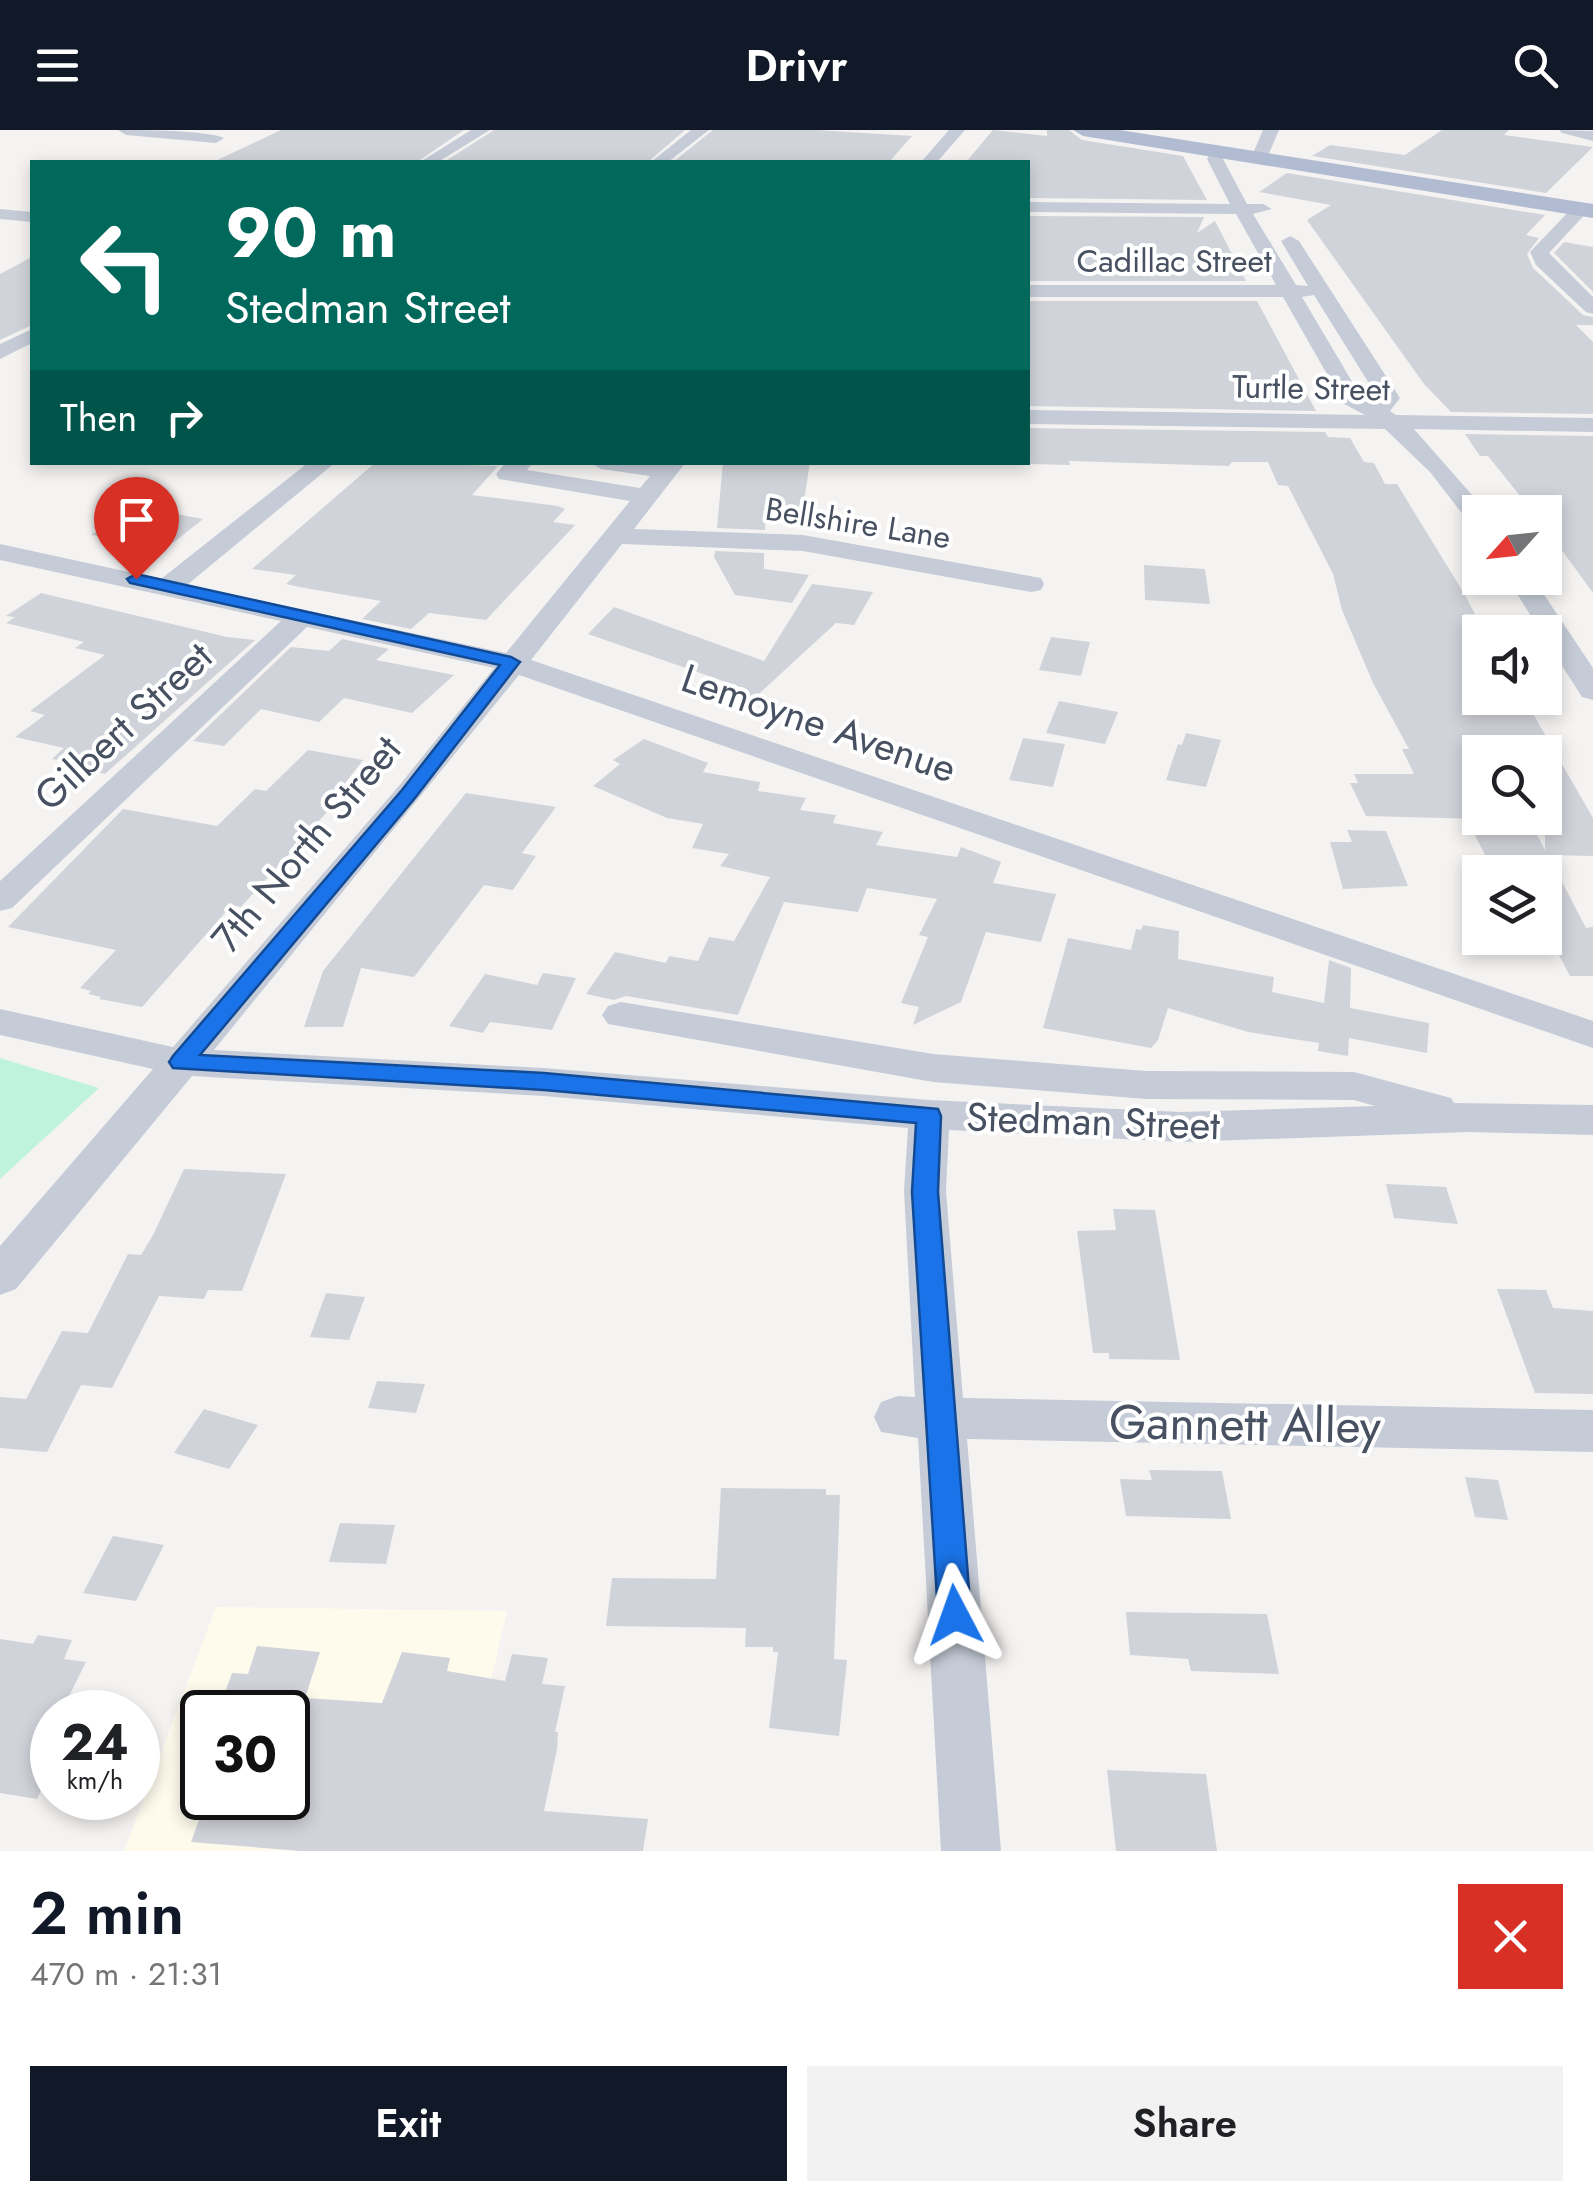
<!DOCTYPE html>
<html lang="en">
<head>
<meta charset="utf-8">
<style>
  body { margin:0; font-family:Jost,sans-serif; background:#f2f2f2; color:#202124; height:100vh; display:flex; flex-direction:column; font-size:38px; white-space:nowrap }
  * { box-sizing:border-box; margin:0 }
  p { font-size:32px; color:#757577 }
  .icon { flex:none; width:55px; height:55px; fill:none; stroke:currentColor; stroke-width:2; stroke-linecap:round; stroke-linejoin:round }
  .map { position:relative; height:1721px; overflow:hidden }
  .drawer { display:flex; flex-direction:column; background:#fff; flex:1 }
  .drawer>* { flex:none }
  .banner { position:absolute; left:30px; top:30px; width:1000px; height:305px; border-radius:0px; box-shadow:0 5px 15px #0003; background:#00695c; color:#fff; overflow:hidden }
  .needle { width:65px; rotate:243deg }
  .buttons { position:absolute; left:1462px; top:365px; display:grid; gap:20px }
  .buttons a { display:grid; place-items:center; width:100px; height:100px; border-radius:0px; background:#fff; box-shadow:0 5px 15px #0003; font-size:50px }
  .speed { position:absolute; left:30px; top:1560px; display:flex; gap:20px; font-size:50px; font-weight:700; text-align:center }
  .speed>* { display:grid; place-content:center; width:130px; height:130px; border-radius:50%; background:#fff; box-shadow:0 5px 15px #0003; line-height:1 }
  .speed small { font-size:25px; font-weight:400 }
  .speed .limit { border:5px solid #111; border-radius:15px; background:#fff; color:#111 }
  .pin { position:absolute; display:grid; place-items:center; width:85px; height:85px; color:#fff; margin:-102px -42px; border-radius:50% 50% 50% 0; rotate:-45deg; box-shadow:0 0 10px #0007 }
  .pin .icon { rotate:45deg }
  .me { position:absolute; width:110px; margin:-55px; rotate:356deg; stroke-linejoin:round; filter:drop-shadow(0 0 8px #0008) }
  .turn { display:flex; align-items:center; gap:35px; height:210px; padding:0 30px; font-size:45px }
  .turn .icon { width:130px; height:130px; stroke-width:2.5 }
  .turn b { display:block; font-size:70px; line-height:85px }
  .then { display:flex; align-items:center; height:95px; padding:0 30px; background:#0003; gap:20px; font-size:38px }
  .round { display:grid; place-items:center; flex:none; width:105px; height:105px; border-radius:0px; background:#f2f2f2 }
  .headline { display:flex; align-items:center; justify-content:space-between; height:170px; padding:0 30px }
  h1 { font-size:60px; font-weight:600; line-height:75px; color:#111827 }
  .cta { display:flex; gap:20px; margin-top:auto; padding:20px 30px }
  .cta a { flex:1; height:115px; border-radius:0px; background:#111827; color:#fff; font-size:40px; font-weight:600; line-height:115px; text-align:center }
  .cta a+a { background:#f2f2f2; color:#202124 }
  header { display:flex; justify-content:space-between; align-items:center; height:130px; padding:0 30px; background:#111827; color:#fff; font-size:45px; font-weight:600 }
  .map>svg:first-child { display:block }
  .commercial { fill:#fefbed; fill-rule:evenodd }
  .green { fill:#c0f3dc }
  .building { fill:#d1d3da }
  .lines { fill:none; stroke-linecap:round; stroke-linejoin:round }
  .minor { fill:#c5ccd7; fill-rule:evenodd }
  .major { fill:#b1bcd2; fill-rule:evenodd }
  .route { fill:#1a73e8; stroke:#114b97; stroke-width:2.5 }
  .labels { text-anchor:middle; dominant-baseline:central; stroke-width:8; stroke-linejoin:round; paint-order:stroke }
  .far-street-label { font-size:32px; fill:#485161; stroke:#fff }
  .street-label { font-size:40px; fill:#485161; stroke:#fff }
  .near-street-label { font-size:48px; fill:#485161; stroke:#fff }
</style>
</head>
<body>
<header><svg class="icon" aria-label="menu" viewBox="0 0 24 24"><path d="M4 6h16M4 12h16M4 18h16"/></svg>Drivr<svg class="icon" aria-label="search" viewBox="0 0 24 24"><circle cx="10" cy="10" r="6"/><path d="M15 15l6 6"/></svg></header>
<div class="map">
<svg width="1593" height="1721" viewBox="0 0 1593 1721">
  <rect width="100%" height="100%" fill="#f5f3f2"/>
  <path class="commercial" d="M 216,1477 L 507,1481 L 452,1721 L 124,1721 ZM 202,1582 L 288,1582 L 288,1668 L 202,1668 Z"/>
  <polygon class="green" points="0,928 99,958 0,1049"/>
  <g class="building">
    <polygon points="281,0 464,0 417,32 213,32"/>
    <polygon points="494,0 685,0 648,32 444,32"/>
    <polygon points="713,0 817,0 912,6 889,32 673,32"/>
    <polygon points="993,0 1047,6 1047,0 1069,0 1082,10 1183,26 1207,70 1028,68 1028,32 966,32"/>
    <polygon points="1442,0 1509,0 1504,5 1593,17 1546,63 1312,26 1330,15 1405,25"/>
    <polygon points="1287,43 1545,85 1526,105 1539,108 1527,124 1533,138 1583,185 1593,187 1593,195 1576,195 1593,212 1593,284 1451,282 1424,254 1307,90 1331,75 1259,62"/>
    <polygon points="1028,86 1204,87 1197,103 1215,91 1246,151 1028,151"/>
    <polygon points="1564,112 1593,117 1593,162 1554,123"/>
    <polygon points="32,127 32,195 0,210 0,144"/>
    <polygon points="1028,171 1257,171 1316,281 1028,276"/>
    <polygon points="1028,298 1325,302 1328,307 1350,308 1364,332 1374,333 1385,354 1397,354 1465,465 1475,484 1464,484 1480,512 1480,568 1524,568 1593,688 1593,726 1548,725 1586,798 1593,797 1593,846 1570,846 1554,816 1545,815 1545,742 1494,742 1469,694 1533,697 1545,720 1545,613 1480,611 1480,689 1366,686 1350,653 1358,653 1354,644 1414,644 1402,619 1409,619 1373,553 1342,480 1333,444 1288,356 1278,355 1268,332 1232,332 1229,336 1069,331 1070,335 1028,334"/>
    <polygon points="1465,304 1593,306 1593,463 1545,397 1545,382 1533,382 1488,326 1480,326"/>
    <polygon points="376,332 498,336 472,365 558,376 565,379 553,392 575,395 486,490 429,483 411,499 362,489 381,471 299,457 286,454 296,445 252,439"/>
    <polygon points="723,332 810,332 802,384 766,379 765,400 717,398"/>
    <polygon points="133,376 203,389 173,413 91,405"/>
    <polygon points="715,421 764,423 764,439 809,445 792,473 735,465 714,427"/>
    <polygon points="1144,435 1205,439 1210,474 1145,470"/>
    <polygon points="812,454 873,462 854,495 836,493 749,573 742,567 746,559 588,504 614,477 764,531"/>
    <polygon points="41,463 227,507 255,510 105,644 64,635 68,632 52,629 64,618 15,607 45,585 30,581 105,525 75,518 84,512 6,493 15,487 6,486"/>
    <polygon points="1051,507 1090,512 1081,546 1039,540"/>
    <polygon points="342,509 389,519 376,530 454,545 412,583 344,568 319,592 261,579 224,616 193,611 291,517 329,521"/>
    <polygon points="1059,571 1118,582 1105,614 1046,603"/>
    <polygon points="1186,603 1221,610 1206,657 1166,650 1178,614 1182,615"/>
    <polygon points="1023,608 1065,614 1053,657 1009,650"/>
    <polygon points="644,609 708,633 703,642 760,652 758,661 806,668 800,680 836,685 833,693 883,702 876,715 957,727 961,717 1001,732 993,753 1056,764 1041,812 986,802 961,872 913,895 919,877 901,873 928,807 919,805 937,769 867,758 858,782 784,772 738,885 626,866 614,870 586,864 615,822 666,833 669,826 698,831 709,807 734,811 770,747 720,736 729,724 692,718 703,694 667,688 593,656 620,634 613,630"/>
    <polygon points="308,620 363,630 332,670 337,671 241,777 232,775 142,877 99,869 101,867 88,864 91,861 80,858 116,820 8,797 123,679 217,696 255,659 266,661"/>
    <polygon points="466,663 556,677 522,723 536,726 513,760 484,755 414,847 361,838 343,897 304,897 323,841"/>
    <polygon points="1347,700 1386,701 1408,756 1343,759 1330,712 1352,712"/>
    <polygon points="1143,795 1179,801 1178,829 1274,847 1272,862 1324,873 1329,830 1351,838 1350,878 1429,893 1427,923 1349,908 1348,926 1318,921 1319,913 1248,902 1168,878 1158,910 1151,918 1043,898 1068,808 1131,820 1136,799 1141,800"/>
    <polygon points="543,843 576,848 552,900 490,892 483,903 449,896 485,844 537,855"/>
    <polygon points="184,1039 286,1044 242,1161 208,1160 204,1169 159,1166 112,1258 81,1255 47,1322 0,1318 0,1267 26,1269 62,1201 88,1203 128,1124 141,1125 153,1105"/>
    <polygon points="1386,1054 1446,1057 1458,1094 1394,1088"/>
    <polygon points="1113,1079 1155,1080 1180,1230 1109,1229 1109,1223 1093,1223 1077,1101 1116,1100"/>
    <polygon points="1497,1159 1546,1160 1553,1178 1593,1181 1593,1264 1535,1263"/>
    <polygon points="326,1163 365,1167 349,1210 310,1207"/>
    <polygon points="377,1251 425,1254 416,1283 368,1278"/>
    <polygon points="204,1279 258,1295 229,1339 174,1323"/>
    <polygon points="1149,1340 1222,1341 1231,1389 1126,1386 1120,1349 1152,1350"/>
    <polygon points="1465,1347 1498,1350 1508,1390 1475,1387"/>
    <polygon points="721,1358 826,1359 826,1365 840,1365 834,1529 847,1530 839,1606 769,1598 778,1522 773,1522 773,1517 745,1517 746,1498 606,1496 612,1448 716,1449"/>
    <polygon points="340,1393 395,1395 386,1434 329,1432"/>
    <polygon points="113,1406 164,1415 136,1471 83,1463"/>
    <polygon points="1126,1482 1267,1484 1279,1544 1191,1541 1188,1529 1130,1525"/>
    <polygon points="38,1505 72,1510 64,1529 86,1532 61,1582 52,1582 52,1635 37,1669 0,1663 0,1509 33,1514"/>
    <polygon points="257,1516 320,1522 305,1568 382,1573 402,1522 450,1528 447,1541 505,1551 512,1524 548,1528 542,1554 565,1556 555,1602 558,1602 557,1619 544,1681 648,1689 643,1721 300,1721 191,1712 207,1668 288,1668 288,1582 218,1582 232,1543 248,1544"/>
    <polygon points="1107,1640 1206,1644 1217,1721 1116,1721"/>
  </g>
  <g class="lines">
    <g class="minor">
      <path d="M 118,0 C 145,0 203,0 224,8 L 216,13 L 126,5 Z"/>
      <polygon points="471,0 490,0 438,32 420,32"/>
      <polygon points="691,0 709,0 668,32 651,32"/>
      <polygon points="949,0 965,0 937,32 921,32"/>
      <polygon points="1263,0 1279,0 1267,28 1259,33 1251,28"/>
      <polygon points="1559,0 1593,1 1593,11 1562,3"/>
      <path d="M 1214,18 L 1228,21 L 1223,29 L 1247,74 L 1263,74 L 1272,79 L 1253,84 L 1296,155 L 1308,156 L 1281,111 L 1290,106 L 1299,111 L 1400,268 L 1390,281 L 1396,285 L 1593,288 L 1593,302 L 1414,299 L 1487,382 L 1480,382 L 1480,398 L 1471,395 L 1430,342 L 1385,299 L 1028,294 L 1028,280 L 1365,285 L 1344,274 L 1283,167 L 1028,167 L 1028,155 L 1276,155 L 1236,84 L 1028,82 L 1028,72 L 1230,74 L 1207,29 ZM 1314,165 L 1378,268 L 1374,272 L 1360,265 L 1302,167 Z"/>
      <polygon points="1581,74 1590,79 1549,123 1593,167 1593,184 1586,182 1536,135 1530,122 1575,75"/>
      <polygon points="0,79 32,82 32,92 0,89"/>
      <polygon points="32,199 32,213 0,229 0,214"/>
      <polygon points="309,332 336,332 187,455 506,523 630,371 499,349 496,344 506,332 533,332 527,340 640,358 650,346 601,339 589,332 686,332 634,399 803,405 1041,448 1044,454 1041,460 1031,462 803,421 622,414 531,530 1593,891 1593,918 519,545 214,920 544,938 929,970 1181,982 1375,976 1354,970 1146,969 933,952 608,894 602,885 608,876 621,872 933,924 1146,941 1354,942 1451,968 1454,973 1593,975 1593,1005 1468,1002 1181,1012 949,1000 946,1061 963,1268 1593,1280 1593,1322 967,1309 1001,1721 941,1721 918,1308 881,1302 874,1287 881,1272 898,1266 915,1267 904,1061 908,998 544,966 192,946 16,1159 0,1165 0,1116 153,939 0,905 0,879 173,917 398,657 494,538 307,497 12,778 0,781 0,751 281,491 0,430 0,414 161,449"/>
      <polygon points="1507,448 1533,448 1593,538 1593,570 1582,567 1545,509 1545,502 1541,502"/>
    </g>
    <polygon class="major" points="1073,0 1120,0 1593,74 1593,88 1083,6"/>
  </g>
  <polygon class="route" points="136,444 511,527 520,532 415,668 200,925 544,943 938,979 941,986 938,1062 971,1485 966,1496 955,1500 943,1496 938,1485 912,1062 916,993 544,960 173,938 169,932 173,926 402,660 500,535 130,453 127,449"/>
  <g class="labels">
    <g class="far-street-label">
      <text x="1174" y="131">Cadillac Street</text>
      <text transform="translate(1311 258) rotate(1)">Turtle Street</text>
      <text transform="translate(858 393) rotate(9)">Bellshire Lane</text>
    </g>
    <g class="street-label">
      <text transform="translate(819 593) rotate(19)">Lemoyne Avenue</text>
      <text transform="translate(123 596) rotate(-43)">Gilbert Street</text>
      <text transform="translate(306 714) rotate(-50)">7th North Street</text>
      <text transform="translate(1093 991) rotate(2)">Stedman Street</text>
    </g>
    <g class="near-street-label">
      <text transform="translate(1245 1294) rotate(1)">Gannett Alley</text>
    </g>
  </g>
</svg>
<div class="buttons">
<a><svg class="needle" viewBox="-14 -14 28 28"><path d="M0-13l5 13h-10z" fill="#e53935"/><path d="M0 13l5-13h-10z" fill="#757577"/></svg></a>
<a><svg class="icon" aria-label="sound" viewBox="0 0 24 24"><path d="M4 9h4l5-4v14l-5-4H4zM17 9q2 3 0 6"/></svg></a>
<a><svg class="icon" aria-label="search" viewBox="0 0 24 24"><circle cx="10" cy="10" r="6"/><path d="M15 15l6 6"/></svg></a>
<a><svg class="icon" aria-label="layers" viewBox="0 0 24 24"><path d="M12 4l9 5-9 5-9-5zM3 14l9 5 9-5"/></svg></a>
</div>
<div class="speed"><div>24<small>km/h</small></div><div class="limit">30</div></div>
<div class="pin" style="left:136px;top:449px;background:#d93025"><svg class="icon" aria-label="arrive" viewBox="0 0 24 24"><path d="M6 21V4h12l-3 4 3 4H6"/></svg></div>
<svg class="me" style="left:955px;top:1485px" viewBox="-20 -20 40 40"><path d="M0-17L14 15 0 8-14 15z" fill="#1a73e8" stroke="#fff" stroke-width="4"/></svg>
<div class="banner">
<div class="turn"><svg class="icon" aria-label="left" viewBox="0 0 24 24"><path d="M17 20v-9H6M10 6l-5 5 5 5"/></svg><div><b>90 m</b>Stedman Street</div></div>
<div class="then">Then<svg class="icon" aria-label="right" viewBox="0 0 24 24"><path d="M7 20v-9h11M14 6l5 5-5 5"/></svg></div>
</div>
</div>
<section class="drawer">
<div class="headline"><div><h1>2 min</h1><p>470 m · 21:31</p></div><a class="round" style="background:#d93025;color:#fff"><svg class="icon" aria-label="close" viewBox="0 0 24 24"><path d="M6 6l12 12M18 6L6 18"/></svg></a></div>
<div class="cta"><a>Exit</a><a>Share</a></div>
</section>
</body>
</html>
